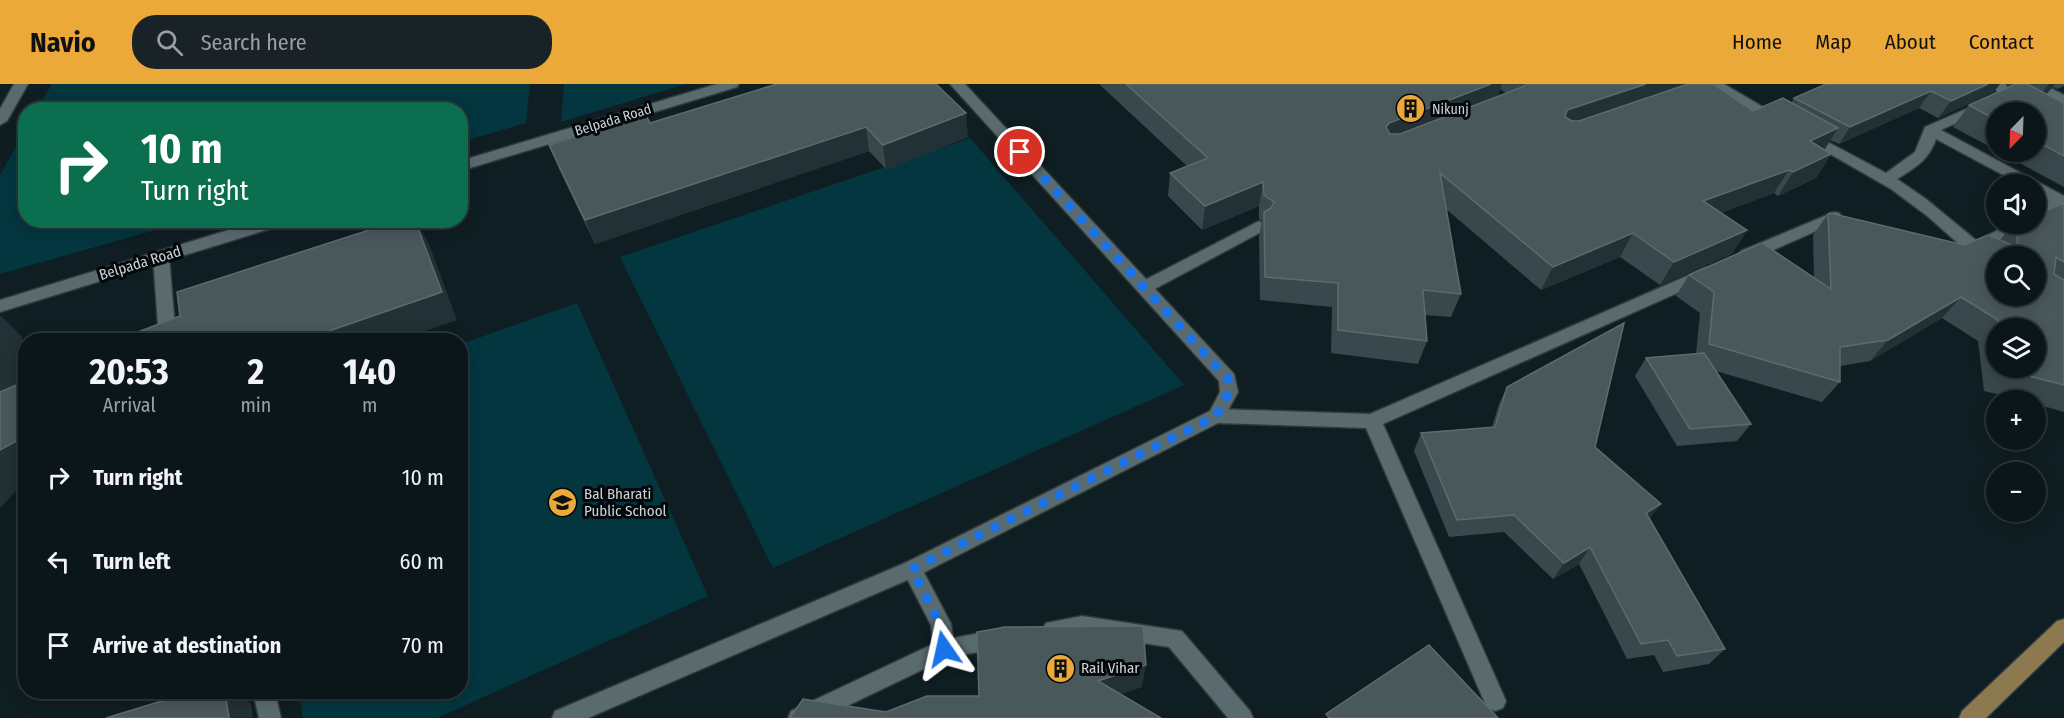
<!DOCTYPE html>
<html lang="en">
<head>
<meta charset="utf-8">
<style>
  body { margin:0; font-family:"Fira Sans Condensed",sans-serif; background:#192327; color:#f1f3f6; height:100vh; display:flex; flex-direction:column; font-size:22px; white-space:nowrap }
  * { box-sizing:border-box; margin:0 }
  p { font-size:20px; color:#9a9fa2 }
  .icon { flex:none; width:33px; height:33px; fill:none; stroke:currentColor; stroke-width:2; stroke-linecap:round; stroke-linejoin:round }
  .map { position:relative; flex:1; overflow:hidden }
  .sheet { position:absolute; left:18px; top:249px; width:450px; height:366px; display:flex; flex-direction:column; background:#0b161a; border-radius:24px; box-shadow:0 3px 15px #0003,0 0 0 2px #2b3539 }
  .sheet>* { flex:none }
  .hud { position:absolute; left:18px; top:18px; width:450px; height:126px; border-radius:24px; box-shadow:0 3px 15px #0003,0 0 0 2px #2b3539; background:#0b6e4f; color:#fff; overflow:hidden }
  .needle { width:39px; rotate:203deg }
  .fabs { position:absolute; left:1986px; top:18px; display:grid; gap:12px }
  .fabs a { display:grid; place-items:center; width:60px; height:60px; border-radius:50%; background:#0b161a; box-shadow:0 3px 15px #0003,0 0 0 2px #2b3539; font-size:30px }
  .pin { position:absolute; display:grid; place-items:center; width:51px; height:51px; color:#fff; margin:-26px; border:3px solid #fff; border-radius:50%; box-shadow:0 2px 6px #0007 }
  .me { position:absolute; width:66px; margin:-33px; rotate:349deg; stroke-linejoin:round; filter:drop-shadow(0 0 4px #0008) }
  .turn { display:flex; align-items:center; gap:21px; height:126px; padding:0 24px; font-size:27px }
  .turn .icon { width:78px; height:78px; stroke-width:2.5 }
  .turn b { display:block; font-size:42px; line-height:51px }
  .eta { display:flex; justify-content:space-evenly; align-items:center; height:102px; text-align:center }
  .eta b { font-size:36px; font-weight:700; line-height:42px }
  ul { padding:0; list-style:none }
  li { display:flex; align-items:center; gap:18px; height:84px; padding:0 24px }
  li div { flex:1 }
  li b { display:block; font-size:22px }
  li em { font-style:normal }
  header { display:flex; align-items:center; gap:36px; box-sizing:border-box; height:84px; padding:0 30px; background:#eba93a; color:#111 }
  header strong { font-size:28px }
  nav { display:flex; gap:33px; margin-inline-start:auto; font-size:21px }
  .search { width:420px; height:54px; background:#192327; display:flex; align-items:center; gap:15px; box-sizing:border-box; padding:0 21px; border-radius:24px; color:#9a9fa2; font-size:22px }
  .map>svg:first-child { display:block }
  .green { fill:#03363f }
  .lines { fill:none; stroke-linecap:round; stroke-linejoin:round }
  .service-casing { stroke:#31393c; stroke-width:3 }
  .minor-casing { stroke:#31393c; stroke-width:3 }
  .tertiary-casing { stroke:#31393c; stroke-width:3 }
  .primary-casing { stroke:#31393c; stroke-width:3 }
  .service { fill:#5a6b6f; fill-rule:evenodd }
  .minor { fill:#5a6b6f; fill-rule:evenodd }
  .tertiary { fill:#5a6b6f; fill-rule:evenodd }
  .primary { fill:#8d794f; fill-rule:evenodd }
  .wall { fill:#39484c; fill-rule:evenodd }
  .shaded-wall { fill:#223135 }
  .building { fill:#49585b; stroke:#5d6b6f; stroke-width:1.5; fill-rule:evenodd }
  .route { stroke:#1a73e8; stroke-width:10; stroke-dasharray:0 18 }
  .labels { text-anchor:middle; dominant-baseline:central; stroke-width:6; stroke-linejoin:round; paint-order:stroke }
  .far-poi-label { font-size:14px; fill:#cbd4d7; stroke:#030709; text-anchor:start }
  .far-street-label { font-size:14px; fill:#cbd4d7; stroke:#030709 }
  .street-label { font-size:15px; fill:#cbd4d7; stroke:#030709 }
  .poi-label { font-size:15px; fill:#cbd4d7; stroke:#030709; text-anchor:start }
</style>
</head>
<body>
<header>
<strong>Navio</strong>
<div class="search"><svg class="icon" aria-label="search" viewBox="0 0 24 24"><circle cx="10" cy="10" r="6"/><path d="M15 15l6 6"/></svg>Search here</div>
<nav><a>Home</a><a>Map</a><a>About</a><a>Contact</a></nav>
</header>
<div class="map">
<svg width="2064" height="634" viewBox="0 0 2064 634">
  <rect width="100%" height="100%" fill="#0f1e22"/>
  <g class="green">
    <polygon points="52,0 530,0 526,39 461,58 460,26 37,25"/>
    <polygon points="564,0 686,0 561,38"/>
    <polygon points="25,46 26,136 187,137 0,190 0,91"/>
    <polygon points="970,54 1184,301 773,484 620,173"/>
    <polygon points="577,219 708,512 437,634 303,634 299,608 460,608 461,260"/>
  </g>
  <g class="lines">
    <defs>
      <g id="service">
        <polygon points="1834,128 1839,129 1842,133 1839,137 1753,175 1741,175 1739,171 1741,167"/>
        <polygon points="1259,137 1267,142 1265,146 1151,207 1139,207 1137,203 1139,199"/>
        <polygon points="161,167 167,168 169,172 176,256 159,256 153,172 155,168"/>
        <polygon points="1705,184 1711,186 1713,190 1711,194 1383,340 1506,617 1503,624 1495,627 1487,624 1366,344 1216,339 1210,337 1207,332 1210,327 1216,325 1370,330"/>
        <polygon points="912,476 919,479 951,540 953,554 1002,545 1009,548 1013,555 1009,562 947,574 822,634 788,634 791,627 933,560 931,541 902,485 905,479"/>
        <polygon points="1082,532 1182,547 1250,627 1253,634 1228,634 1169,563 1082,550 1053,555 1046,553 1042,546 1046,539"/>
        <polygon points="253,608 275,608 281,634 259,634"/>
      </g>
      <g id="minor">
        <polygon points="950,0 965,0 1234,290 1238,308 1222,337 919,491 588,634 552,634 555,627 905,479 1210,327 1220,308 1219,297"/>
        <polygon points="1707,0 1724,0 1785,36 1778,40 1773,39"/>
        <path d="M 1992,0 L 2006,0 L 2010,8 L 2064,36 L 2064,46 L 2036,33 L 2036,28 C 2017,28 2000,15 1992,0 Z"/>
        <polygon points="2025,0 2043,0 2064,11 2064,20"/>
        <path d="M 1984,17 L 1991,21 L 1989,24 L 1941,46 L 2064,112 L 2064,124 L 2036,136 L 2036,125 L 2049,117 L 2036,109 L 2036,100 L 2020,100 L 1936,55 C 1929,76 1915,84 1897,95 L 1926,115 L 1977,157 L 2009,140 L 2028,140 L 2026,144 L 1988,165 L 1999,172 L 1996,172 L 1996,184 L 1969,169 L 1926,131 L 1891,105 L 1797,51 L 1804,47 L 1809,48 L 1886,89 L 1915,68 L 1925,43 Z"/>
      </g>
      <g id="tertiary">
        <polygon points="14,0 28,0 7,37 0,41 0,25"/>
        <polygon points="717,0 739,0 737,3 460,87 460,77"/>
        <polygon points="261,136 287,136 286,140 0,228 0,216"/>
      </g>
      <polygon id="primary" points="2064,535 2064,558 1986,634 1959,634 1962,627 2057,537"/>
    </defs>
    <use href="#service" class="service-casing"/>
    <use href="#minor" class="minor-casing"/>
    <use href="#tertiary" class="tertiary-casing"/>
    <use href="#primary" class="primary-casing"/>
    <use href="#service" class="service"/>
    <use href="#minor" class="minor"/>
    <use href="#tertiary" class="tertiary"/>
    <use href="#primary" class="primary"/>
  </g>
  <g class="wall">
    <polygon points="777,0 968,53 886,85 869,67 595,160 559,85 549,61 650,39"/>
    <path d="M 1099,0 L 1683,0 L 1682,2 L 1753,27 L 1791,19 L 1794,14 L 1826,0 L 1994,8 L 1938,34 L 1919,24 L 1839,60 L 1830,56 L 1824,66 L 1831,70 L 1816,94 L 1778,112 L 1774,109 L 1721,129 L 1747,146 L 1732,170 L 1660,201 L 1620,173 L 1541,206 L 1446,125 L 1461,210 L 1451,233 L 1425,231 L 1427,257 L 1418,280 L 1331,269 L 1332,223 L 1260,216 L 1259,152 L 1262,137 L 1259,135 L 1259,122 L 1202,146 L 1168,112 L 1170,89 L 1187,82 ZM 1500,5 L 1506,9 L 1498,12 Z"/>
    <polygon points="2008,0 2064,0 2064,2 2058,5 2053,3 2046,10 2064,19 2064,103 1999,68 2036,68 2036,28 1996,28 1996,66 1953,43 1969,21 2010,3"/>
    <path d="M 2064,119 L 2064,328 L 2036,320 L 2036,316 L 2021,316 L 1984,307 L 1978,257 L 1942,234 L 1870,277 L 1840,282 L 1840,298 L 1822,318 L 1716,287 L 1751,340 L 1737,357 L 1677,362 L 1635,292 L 1646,274 L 1696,270 L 1700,229 L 1676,212 L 1689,191 L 1814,193 L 1813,151 L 1828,130 L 1964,161 L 2000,156 L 2010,144 ZM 1996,244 L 2036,244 L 2036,284 L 1996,284 Z"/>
    <polygon points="1507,303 1595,363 1650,435 1725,565 1709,580 1663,588 1654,571 1627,575 1579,480 1553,495 1504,448 1449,453 1414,367 1421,349 1492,343 1499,320"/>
  </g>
  <g class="shaded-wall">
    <polygon points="1491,0 1502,0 1495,18 1382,63 1386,43 1389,39"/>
    <polygon points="1646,0 1683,0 1679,8 1557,50 1567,26"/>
    <polygon points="1988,0 2000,0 1994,8 1938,34 1951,17"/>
    <polygon points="2050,0 2055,0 2044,13 2035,18 2048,1"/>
    <polygon points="1931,7 1919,24 1839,60 1850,43"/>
    <polygon points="966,29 968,53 886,85 883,61"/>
    <polygon points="866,43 869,67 595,160 585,136"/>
    <polygon points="1838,44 1823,68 1810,57"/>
    <polygon points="1831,70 1816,94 1778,112 1793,88"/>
    <polygon points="1789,86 1774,109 1689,141 1703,117"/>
    <polygon points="1263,98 1259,122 1202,146 1205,122"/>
    <polygon points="415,136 429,160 457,236 399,256 303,256"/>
    <polygon points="1747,146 1732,170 1660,201 1674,178"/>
    <polygon points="1633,149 1620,173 1541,206 1553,183"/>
    <polygon points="1961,213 1942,234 1870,277 1888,256"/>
    <polygon points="0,231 22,253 22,318 0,325"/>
    <polygon points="26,352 26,396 0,424 0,366"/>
    <polygon points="1661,420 1648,437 1646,429"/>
    <polygon points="1590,463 1579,480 1553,495 1564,479"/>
    <polygon points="1146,581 1142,603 1096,619 1098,597"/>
    <polygon points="225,608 236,608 251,620 253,634 229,634"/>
  </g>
  <g class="building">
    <polygon points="777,0 936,0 966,29 883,61 866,43 585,136 549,61 646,31 650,39"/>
    <polygon points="1126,0 1491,0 1389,39 1386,43 1390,50 1400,50 1525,2 1526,0 1646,0 1567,26 1565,33 1572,37 1579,37 1688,0 1713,0 1753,27 1783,14 1838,44 1810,57 1831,70 1793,88 1789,86 1703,117 1747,146 1674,178 1633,149 1553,183 1440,89 1461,210 1423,206 1427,257 1338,246 1338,199 1265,193 1264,128 1271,124 1274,118 1264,111 1263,98 1205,122 1170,89 1208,74"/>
    <polygon points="1826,0 1988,0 1951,17 1931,7 1850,43 1794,14"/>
    <polygon points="2016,0 2027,0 2064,19 2064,72 2036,57 2036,28 1996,28 1996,36 1969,21"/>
    <path d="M 2064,119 L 2064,178 L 2056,173 L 2054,190 L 2064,196 L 2064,301 L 2005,286 L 2005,284 L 2036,284 L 2036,244 L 1999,244 L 1998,236 L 1961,213 L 1888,256 L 1840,263 L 1840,298 L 1709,260 L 1714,208 L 1689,191 L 1762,159 L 1831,205 L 1828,130 L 1830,129 L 1964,161 L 1988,151 L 2017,163 L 2017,153 L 2020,150 L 2010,144 L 2019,140 L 2036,140 L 2036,132 ZM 1996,172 L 2036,172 L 2036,212 L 1996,212 Z"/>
    <polygon points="400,136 415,136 442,208 303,256 117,256 180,232 177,208"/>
    <polygon points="1624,239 1595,363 1661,420 1646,429 1725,565 1677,572 1668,556 1641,560 1590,463 1564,479 1514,431 1457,436 1421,349 1495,343 1507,303"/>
    <polygon points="1704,269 1751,340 1690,345 1646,274"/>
    <polygon points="26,297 26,352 0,366 0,308"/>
    <polygon points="1143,542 1146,581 1098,597 1161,634 790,634 803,615 886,628 927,612 979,612 977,548 1005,543"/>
    <polygon points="1429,561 1498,634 1329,634 1326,630"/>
    <polygon points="191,608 225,608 229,634 106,634"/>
  </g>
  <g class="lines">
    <polyline class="route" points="944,565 940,540 912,485 1216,332 1229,308 1228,295 1020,68"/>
  </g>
  <defs>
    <symbol id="building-disc" viewBox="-11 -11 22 22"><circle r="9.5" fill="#eba93a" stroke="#030709"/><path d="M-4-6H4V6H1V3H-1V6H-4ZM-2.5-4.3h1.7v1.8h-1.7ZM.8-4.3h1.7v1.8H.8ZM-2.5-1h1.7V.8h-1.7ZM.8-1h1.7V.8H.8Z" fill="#111"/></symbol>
    <symbol id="school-disc" viewBox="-11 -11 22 22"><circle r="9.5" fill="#eba93a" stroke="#030709"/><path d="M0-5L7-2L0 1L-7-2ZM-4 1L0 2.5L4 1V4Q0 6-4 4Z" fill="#111"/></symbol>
  </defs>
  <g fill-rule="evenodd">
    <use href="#building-disc" x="1394" y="8" width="33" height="33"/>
    <use href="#school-disc" x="546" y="402" width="33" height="33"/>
    <use href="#building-disc" x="1044" y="568" width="33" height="33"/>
  </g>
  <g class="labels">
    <g class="far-poi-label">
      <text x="1432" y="25">Nikunj</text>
    </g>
    <g class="far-street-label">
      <text transform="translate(613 36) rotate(-17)">Belpada Road</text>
    </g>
    <g class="street-label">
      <text transform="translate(140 179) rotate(-17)">Belpada Road</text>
    </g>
    <g class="poi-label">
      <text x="584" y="410">Bal Bharati<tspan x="584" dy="17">Public School</tspan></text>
      <text x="1081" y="584">Rail Vihar</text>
    </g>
  </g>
</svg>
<div class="fabs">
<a><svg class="needle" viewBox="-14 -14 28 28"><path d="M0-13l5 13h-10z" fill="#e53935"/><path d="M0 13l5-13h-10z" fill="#9a9fa2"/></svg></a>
<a><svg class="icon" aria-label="sound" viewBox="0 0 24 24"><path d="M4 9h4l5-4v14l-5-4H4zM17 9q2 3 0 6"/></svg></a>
<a><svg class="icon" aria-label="search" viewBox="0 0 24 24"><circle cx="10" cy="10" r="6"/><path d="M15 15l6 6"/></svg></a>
<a><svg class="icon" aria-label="layers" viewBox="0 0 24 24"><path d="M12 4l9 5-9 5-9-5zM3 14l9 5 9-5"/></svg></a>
<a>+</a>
<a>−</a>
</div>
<div class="pin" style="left:1020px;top:68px;background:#d93025"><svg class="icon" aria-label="arrive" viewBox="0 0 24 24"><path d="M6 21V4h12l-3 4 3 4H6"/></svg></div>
<svg class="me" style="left:944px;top:565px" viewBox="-20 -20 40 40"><path d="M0-17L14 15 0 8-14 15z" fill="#1a73e8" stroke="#fff" stroke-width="4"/></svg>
<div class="hud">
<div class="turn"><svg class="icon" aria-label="right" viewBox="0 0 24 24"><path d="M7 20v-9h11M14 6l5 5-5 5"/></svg><div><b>10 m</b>Turn right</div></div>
</div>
<section class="sheet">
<div class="eta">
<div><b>20:53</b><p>Arrival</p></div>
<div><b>2</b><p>min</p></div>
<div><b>140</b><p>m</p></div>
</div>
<ul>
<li><svg class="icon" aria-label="right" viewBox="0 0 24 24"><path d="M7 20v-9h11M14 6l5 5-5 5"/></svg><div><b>Turn right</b></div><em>10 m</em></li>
<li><svg class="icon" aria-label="left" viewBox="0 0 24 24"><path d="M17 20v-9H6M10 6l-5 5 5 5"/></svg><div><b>Turn left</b></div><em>60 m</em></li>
<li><svg class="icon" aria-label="arrive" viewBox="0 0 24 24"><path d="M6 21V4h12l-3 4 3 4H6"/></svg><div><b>Arrive at destination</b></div><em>70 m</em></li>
</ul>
</section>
</div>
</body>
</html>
